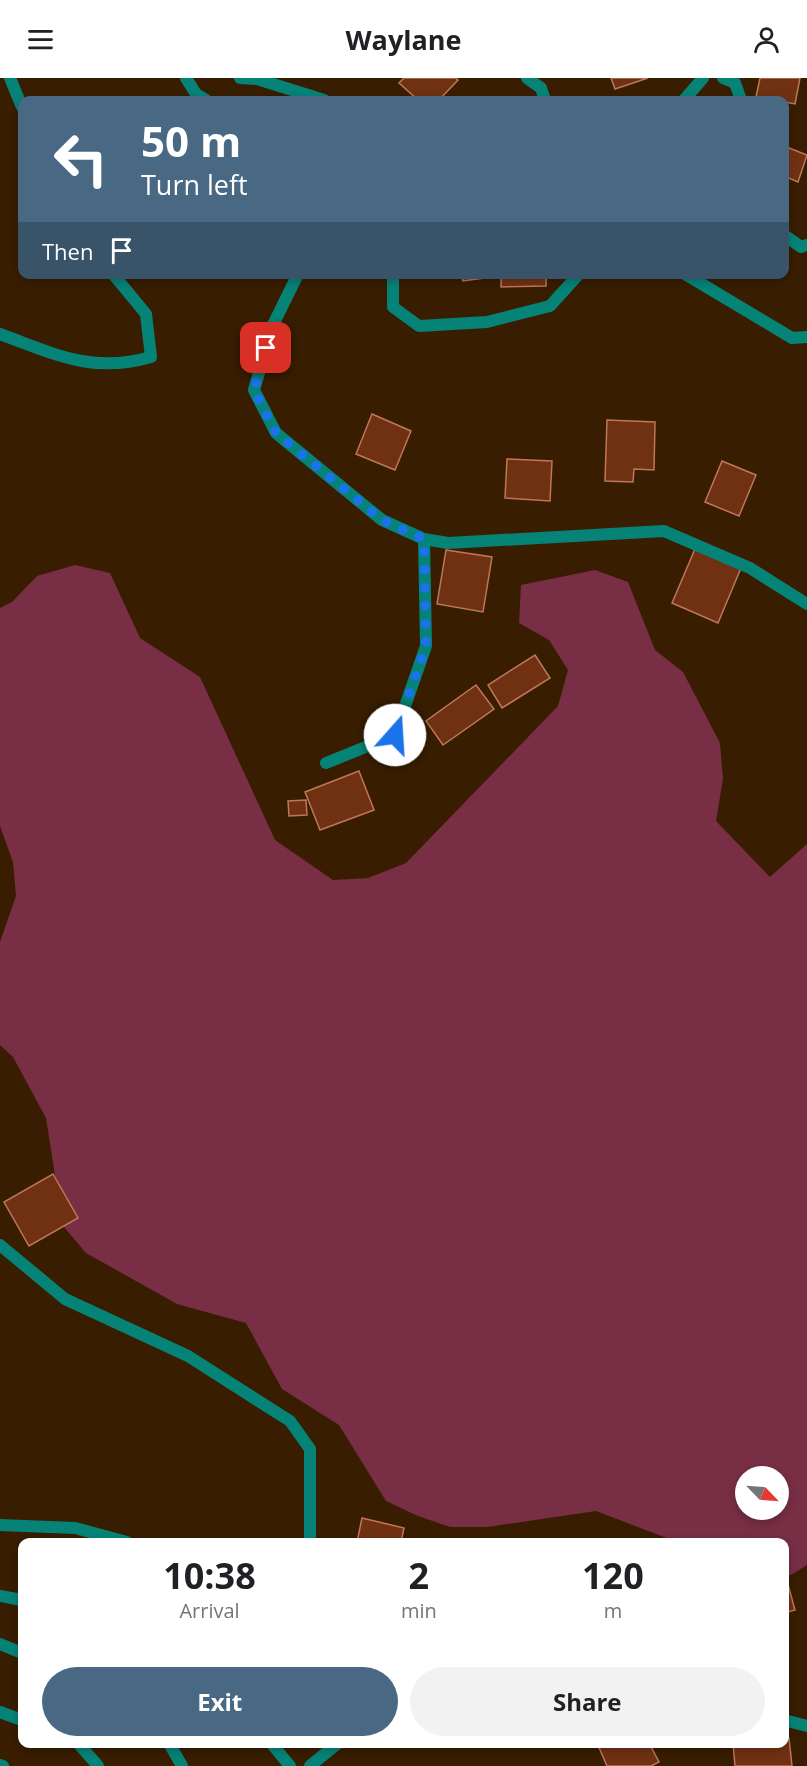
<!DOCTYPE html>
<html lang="en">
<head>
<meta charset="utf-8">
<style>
  body { margin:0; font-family:"Open Sans",sans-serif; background:#f2f2f2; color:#202124; height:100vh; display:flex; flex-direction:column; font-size:22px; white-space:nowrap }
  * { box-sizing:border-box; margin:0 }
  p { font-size:20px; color:#757577 }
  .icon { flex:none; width:33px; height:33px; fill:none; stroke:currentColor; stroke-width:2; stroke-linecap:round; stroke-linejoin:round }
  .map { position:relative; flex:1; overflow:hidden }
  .details { position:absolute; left:18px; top:1460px; width:771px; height:210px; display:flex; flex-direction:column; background:#fff; border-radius:12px; box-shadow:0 3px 9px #0003 }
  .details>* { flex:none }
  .hud { position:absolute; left:18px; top:18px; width:771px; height:183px; border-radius:12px; box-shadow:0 3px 9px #0003; background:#486883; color:#fff; overflow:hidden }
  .needle { width:39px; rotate:115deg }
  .buttons { position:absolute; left:735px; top:1388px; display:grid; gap:12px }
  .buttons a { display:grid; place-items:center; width:54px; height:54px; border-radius:50%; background:#fff; box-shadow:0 3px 9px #0003; font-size:30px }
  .pin { position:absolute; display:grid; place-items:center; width:51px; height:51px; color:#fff; margin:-26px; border-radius:12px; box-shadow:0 3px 9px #0006 }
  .me { position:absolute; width:66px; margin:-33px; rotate:19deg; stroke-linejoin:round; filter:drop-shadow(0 0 4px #0008) }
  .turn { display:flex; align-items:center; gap:21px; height:126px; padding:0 24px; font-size:27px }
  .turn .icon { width:78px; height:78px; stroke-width:2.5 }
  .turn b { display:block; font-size:42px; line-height:51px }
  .then { display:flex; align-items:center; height:57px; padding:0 24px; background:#0003; gap:12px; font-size:22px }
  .eta { display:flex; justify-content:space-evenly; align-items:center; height:102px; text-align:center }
  .eta b { font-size:36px; font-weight:700; line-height:42px }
  .primary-button { display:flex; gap:12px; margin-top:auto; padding:12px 24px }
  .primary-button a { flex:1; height:69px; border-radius:36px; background:#486883; color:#fff; font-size:24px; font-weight:700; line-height:69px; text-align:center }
  .primary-button a+a { background:#f2f2f2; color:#202124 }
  header { display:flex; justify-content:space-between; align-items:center; height:78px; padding:0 24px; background:#fff; font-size:27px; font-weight:700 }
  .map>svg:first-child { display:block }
  .green { fill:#782e45; fill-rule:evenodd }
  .building { fill:#703113; stroke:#be7759; stroke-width:1.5 }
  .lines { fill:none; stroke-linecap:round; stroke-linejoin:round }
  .service { stroke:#068377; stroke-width:12 }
  .minor { stroke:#068377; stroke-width:12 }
  .route { stroke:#1a73e8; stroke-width:10; stroke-dasharray:0 18 }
</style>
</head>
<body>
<header><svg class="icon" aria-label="menu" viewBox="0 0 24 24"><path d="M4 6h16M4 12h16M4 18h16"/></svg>Waylane<svg class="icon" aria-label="person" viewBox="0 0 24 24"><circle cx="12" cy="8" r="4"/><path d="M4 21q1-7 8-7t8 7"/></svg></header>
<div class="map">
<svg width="807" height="1688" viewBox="0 0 807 1688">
  <rect width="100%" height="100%" fill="#381d00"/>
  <path class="green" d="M 75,487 L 110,495 L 140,560 L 200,599 L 275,762 L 333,802 L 368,800 L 406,785 L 558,628 L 568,592 L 549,562 L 519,545 L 521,507 L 595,492 L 628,504 L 655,572 L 683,594 L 720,665 L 723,701 L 716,743 L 770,799 L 807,766 L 807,1487 L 791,1497 L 785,1496 L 784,1464 L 677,1464 L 596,1433 L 487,1449 L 450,1449 L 418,1438 L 386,1423 L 339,1347 L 282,1311 L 246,1245 L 177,1226 L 86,1175 L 63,1148 L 46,1040 L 13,979 L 0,967 L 0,864 L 16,818 L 13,784 L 0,748 L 0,530 L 12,524 L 37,498 ZM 746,1398 L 778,1398 L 778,1431 L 746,1431 Z"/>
  <g class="building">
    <polygon points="404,0 456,0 458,2 439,22 418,22 399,5"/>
    <polygon points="611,0 648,0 615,11"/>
    <polygon points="760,0 800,0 795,26 756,19"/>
    <polygon points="789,70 807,77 798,104 784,98 784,81"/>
    <polygon points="462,196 484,196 484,200 463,203"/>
    <polygon points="501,196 546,196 546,208 501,209"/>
    <polygon points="372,336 411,353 395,392 356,376"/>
    <polygon points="607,342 655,344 654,392 634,391 633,404 605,403"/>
    <polygon points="507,381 552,383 550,423 505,420"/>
    <polygon points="722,383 756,397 739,438 705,424"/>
    <polygon points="695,471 741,490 718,545 672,525"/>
    <polygon points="446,472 492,479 483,534 437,526"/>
    <polygon points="535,577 550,600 502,630 488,607"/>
    <polygon points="476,607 494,631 443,667 426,643"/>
    <polygon points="359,693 374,732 320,752 305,714"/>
    <polygon points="306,722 307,737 289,738 288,723"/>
    <polygon points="53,1096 78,1140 29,1168 4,1124"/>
    <polygon points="362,1440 404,1450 401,1464 357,1464"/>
    <polygon points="784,1492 795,1532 784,1535"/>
    <polygon points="784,1660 789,1660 792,1688 735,1688 733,1665 784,1665"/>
    <polygon points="597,1665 649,1665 659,1684 651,1688 607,1688"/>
  </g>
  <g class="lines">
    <g class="service">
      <polyline points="527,0 541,10 545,22"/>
      <polyline points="685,196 792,260 807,259"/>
      <polyline points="326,685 395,657 426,568 424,461"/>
    </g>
    <g class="minor">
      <polyline points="10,0 22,29"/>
      <polyline points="186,0 196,16 206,22"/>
      <polyline points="240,0 257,1 324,22"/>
      <polyline points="723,0 735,5 741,22"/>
      <polyline points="684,22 703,0"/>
      <polyline points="784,157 801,169 807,167"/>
      <polyline points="298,196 272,249 254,312 276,355 382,442 424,461 448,465 664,453 750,490 807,526"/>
      <polyline points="393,196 393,229 419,248 487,244 550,228 579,196"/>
      <path d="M 0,256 C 55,276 92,296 151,279 L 146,236 L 113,196"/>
      <polyline points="0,1167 65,1221 188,1278 290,1343 310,1371 310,1464"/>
      <polyline points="0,1447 75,1450 127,1464"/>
      <polyline points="0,1518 22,1522"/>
      <polyline points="0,1566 22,1575"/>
      <polyline points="0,1634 22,1642"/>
      <polyline points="784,1642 807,1648"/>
      <polyline points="78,1665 98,1688"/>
      <polyline points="169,1665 182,1688"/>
      <polyline points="271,1665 290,1688"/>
      <polyline points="0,1687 3,1688"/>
      <polyline points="310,1688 338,1665"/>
    </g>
  </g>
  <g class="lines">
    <polyline class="route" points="266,270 254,312 276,355 382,442 424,461 426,568 395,657"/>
  </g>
</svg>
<div class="buttons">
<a><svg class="needle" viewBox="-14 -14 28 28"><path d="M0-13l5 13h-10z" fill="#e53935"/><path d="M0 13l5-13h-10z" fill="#757577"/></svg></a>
</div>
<div class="pin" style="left:266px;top:270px;background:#d93025"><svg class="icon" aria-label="arrive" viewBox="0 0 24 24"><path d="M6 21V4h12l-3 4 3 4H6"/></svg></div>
<svg class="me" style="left:395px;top:657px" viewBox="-20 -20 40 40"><circle r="19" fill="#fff"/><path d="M0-13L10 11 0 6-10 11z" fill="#1a73e8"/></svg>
<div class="hud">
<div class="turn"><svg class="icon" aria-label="left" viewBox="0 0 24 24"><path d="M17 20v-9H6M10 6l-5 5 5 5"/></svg><div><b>50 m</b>Turn left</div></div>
<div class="then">Then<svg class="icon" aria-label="arrive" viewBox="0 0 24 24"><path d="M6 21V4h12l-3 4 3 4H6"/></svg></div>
</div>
<section class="details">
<div class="eta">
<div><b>10:38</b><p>Arrival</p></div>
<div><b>2</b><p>min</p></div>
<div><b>120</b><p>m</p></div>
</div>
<div class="primary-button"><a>Exit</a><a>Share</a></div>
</section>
</div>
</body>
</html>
